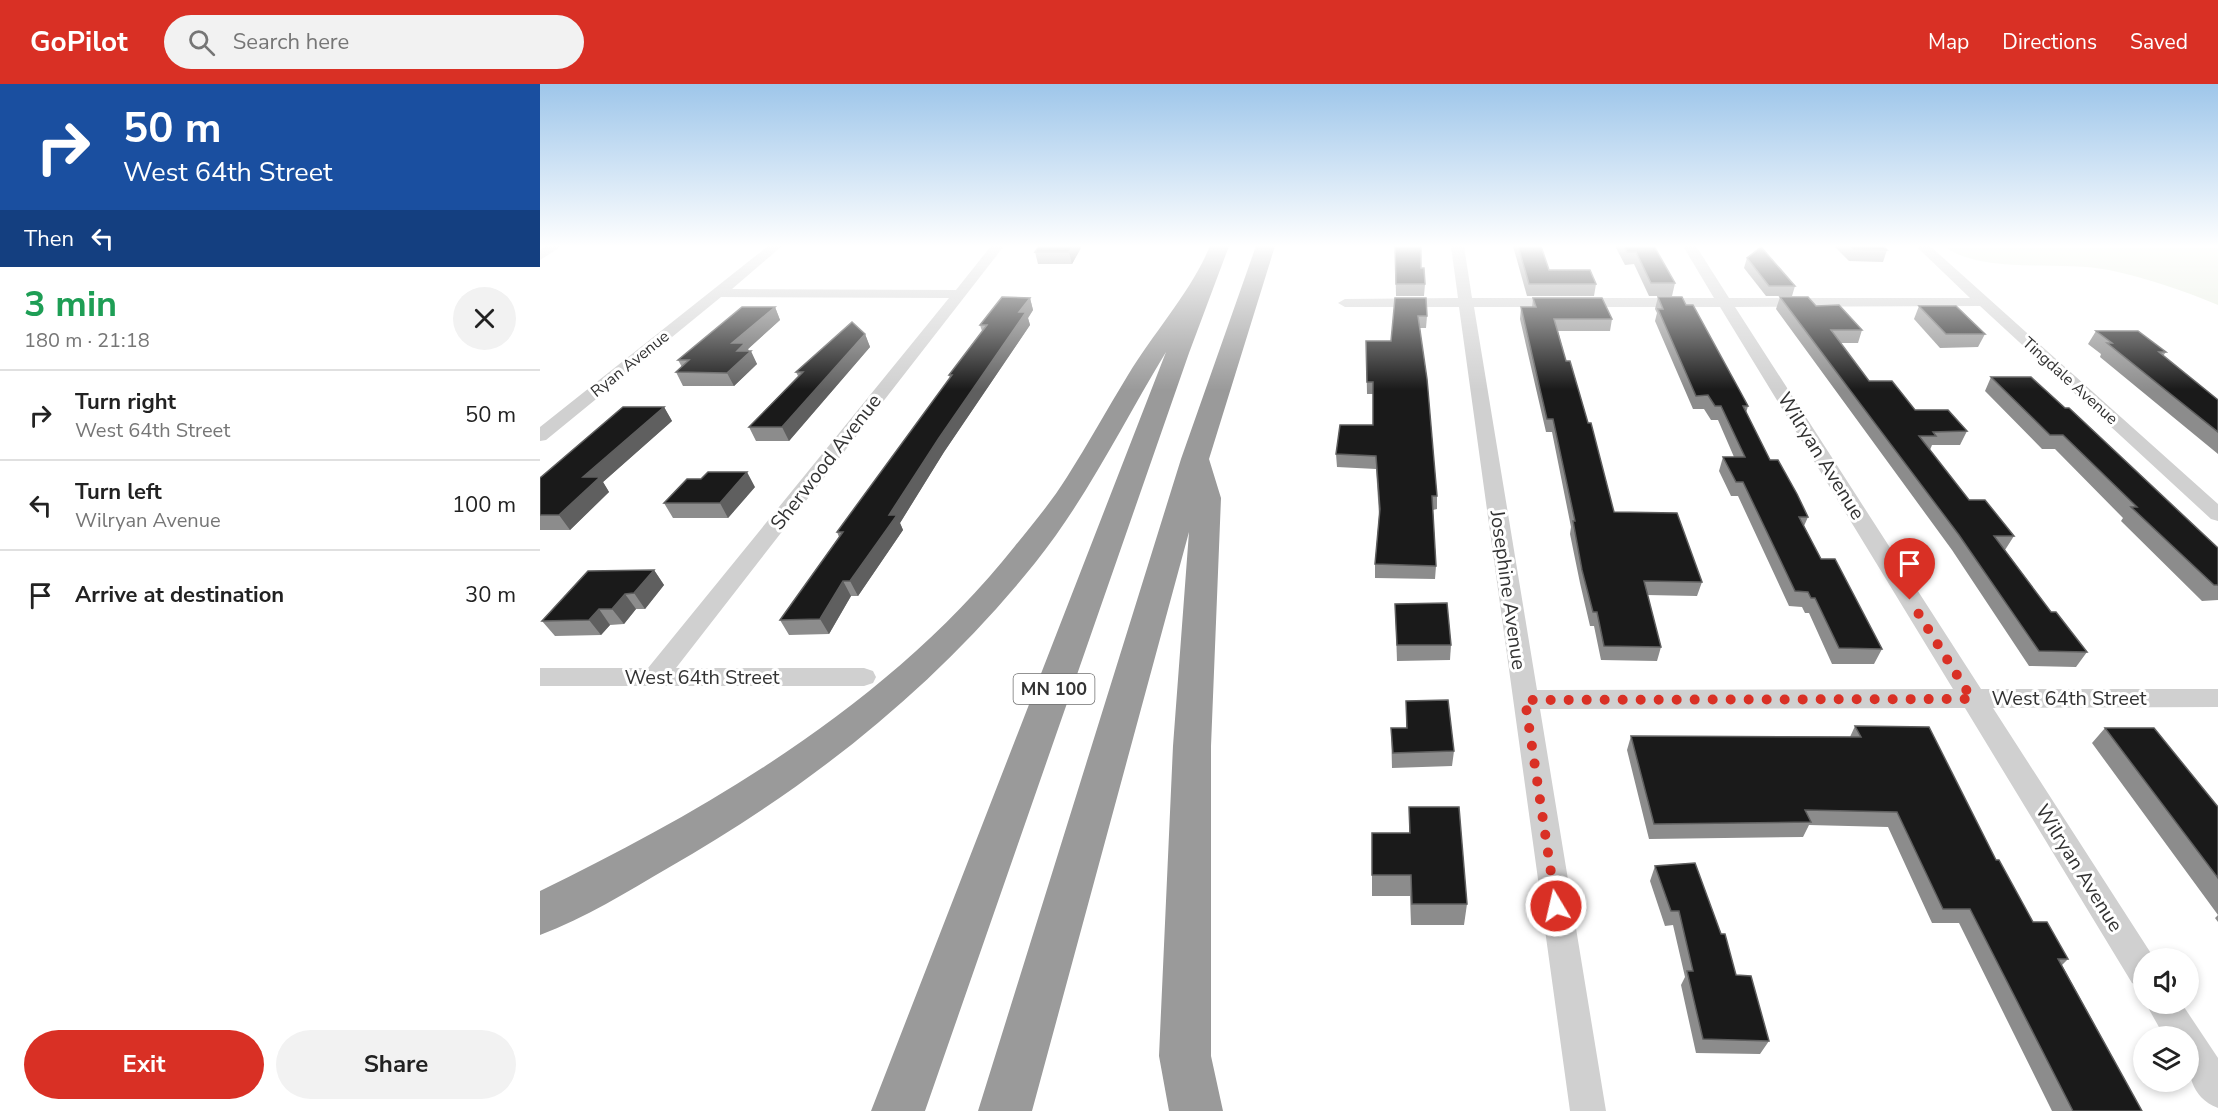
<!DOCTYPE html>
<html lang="en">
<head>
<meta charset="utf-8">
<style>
  body { margin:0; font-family:"Nunito Sans",sans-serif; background:#f2f2f2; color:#222; height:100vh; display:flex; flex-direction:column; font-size:22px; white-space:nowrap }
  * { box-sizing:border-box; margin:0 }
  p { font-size:20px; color:#767676 }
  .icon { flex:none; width:33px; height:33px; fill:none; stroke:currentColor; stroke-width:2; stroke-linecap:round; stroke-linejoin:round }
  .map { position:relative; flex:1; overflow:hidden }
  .panel { display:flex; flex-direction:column; background:#fff; width:540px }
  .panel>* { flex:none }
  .guide { background:#1a4fa0; color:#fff; overflow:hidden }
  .fabs { position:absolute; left:1593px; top:864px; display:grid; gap:12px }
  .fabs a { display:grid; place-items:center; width:66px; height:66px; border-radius:50%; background:#fff; box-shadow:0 3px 9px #0003; font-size:30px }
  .pin { position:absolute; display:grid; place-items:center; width:51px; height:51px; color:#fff; margin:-62px -26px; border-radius:50% 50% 50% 0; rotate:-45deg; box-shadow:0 0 6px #0007 }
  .pin .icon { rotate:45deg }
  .me { position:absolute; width:66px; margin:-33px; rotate:351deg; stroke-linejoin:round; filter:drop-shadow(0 0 4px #0008) }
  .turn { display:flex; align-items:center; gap:21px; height:126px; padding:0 24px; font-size:27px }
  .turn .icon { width:78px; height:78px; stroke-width:2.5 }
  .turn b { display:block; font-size:42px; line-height:51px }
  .then { display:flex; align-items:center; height:57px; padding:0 24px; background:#0003; gap:12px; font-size:22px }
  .round { display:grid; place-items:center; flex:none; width:63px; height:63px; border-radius:32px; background:#f2f2f2 }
  .overview { display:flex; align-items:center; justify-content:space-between; height:102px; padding:0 24px }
  h1 { font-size:36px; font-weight:700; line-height:45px; color:#1e9e55 }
  .button { display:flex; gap:12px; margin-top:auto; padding:12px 24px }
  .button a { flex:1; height:69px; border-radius:36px; background:#d93025; color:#fff; font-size:24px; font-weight:700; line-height:69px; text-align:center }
  .button a+a { background:#f2f2f2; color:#222 }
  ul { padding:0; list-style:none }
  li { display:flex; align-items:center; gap:18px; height:90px; padding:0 24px; border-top:2px solid #e0e0e0 }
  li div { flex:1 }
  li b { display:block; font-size:22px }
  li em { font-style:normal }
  header { display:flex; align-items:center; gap:36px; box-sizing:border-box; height:84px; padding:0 30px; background:#d93025; color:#fff }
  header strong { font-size:28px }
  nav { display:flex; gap:33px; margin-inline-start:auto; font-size:21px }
  .search { width:420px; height:54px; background:#f2f2f2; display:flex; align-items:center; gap:15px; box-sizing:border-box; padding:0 21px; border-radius:33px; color:#767676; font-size:22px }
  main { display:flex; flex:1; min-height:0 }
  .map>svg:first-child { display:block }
  .green { fill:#e6ecdf }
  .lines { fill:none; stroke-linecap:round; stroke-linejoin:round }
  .minor { fill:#d0d0d0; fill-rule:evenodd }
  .motorway { fill:#9a9a9a; fill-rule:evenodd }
  .wall { fill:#8c8c8c }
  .shaded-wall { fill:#5f5f5f }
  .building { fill:#1a1a1a; stroke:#5f5f5f; stroke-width:1.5 }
  .route { stroke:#d93025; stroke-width:10; stroke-dasharray:0 18 }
  .labels { text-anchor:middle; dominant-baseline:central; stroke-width:6; stroke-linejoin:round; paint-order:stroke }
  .far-street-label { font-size:16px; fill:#333; stroke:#fff }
  .shield { fill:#fff; stroke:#707070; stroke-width:1.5 }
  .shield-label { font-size:18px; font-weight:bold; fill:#333 }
  .street-label { font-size:20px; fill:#333; stroke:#fff }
</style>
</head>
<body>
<header>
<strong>GoPilot</strong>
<div class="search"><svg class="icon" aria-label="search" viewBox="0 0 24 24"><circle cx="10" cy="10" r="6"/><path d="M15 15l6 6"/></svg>Search here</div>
<nav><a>Map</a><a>Directions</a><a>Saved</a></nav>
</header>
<main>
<section class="panel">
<div class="guide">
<div class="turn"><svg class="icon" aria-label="right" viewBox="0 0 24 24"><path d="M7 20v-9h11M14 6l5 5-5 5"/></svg><div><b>50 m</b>West 64th Street</div></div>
<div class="then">Then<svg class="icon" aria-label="left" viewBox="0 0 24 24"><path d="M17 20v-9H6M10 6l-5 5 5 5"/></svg></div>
</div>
<div class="overview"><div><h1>3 min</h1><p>180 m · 21:18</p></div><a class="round"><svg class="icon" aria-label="close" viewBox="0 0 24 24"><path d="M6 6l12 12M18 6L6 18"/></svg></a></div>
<ul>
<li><svg class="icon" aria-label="right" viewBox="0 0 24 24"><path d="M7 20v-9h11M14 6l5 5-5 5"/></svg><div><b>Turn right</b><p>West 64th Street</p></div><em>50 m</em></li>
<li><svg class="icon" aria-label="left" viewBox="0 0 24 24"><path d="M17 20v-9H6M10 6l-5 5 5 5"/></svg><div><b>Turn left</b><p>Wilryan Avenue</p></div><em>100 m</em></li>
<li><svg class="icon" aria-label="arrive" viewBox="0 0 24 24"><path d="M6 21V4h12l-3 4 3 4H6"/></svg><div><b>Arrive at destination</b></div><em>30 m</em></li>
</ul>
<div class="button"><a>Exit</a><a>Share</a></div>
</section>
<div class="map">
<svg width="1678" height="1027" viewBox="0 0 1678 1027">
  <rect width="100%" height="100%" fill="#fff"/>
  <path class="green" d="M 1404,162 L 1678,162 L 1678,221 C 1642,206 1607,194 1569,186 C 1522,176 1440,191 1404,162 Z"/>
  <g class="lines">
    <g class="minor">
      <polygon points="6,162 22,162 0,176 0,166"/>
      <polygon points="228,162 242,162 192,205 416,206 451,162 464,162 136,584 324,584 333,587 336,593 333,599 324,602 0,602 0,584 108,584 409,214 181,213 6,356 0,357 0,343"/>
      <path d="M 911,162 L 924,162 L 932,214 L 1174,214 L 1143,162 L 1156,162 L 1189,214 L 1430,214 L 1376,162 L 1390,162 L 1678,420 L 1678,437 L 1671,435 L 1440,222 L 1195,223 L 1441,605 L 1678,605 L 1678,623 L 1453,624 L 1614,874 L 1604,874 L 1604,904 L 1592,899 L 1425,624 L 1000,625 L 1066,1027 L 1030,1027 L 919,223 L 805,223 L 798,219 L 805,215 L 918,214 ZM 934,223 L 1180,223 L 1413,605 L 997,606 Z"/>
      <path d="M 1606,920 L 1642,920 L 1678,974 L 1678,1024 C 1646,1011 1648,982 1648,952 L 1624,952 Z"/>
    </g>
    <g class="motorway">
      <path d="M 670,162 L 689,162 L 649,269 L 385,1027 L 331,1027 L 626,268 C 583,339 547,414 495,479 C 394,605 268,704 128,784 C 87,808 45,834 0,851 L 0,807 C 175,722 352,617 475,462 C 493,440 512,417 527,393 C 548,360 567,325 588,291 C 614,248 651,208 670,162 Z"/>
      <polygon points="716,162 735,162 669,375 681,414 671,662 671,972 683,1027 629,1027 619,972 633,662 649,448 492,1027 438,1027 641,375"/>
    </g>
  </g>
  <g class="wall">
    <polygon points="499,162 542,162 532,180 498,180 495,168"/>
    <polygon points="855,162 885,200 884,212 856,212"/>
    <polygon points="973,162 1001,162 1009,186 1056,200 1054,212 987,212"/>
    <polygon points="1075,162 1114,162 1135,199 1132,212 1109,212 1094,180 1085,181"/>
    <polygon points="1294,162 1343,162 1347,166 1343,178 1309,177"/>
    <polygon points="1207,174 1255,202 1252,212 1226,212 1204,184"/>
    <polygon points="1118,213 1146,221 1208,322 1206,329 1230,376 1268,433 1264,442 1281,475 1342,565 1334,580 1292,580 1269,529 1265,529 1262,523 1249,522 1198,412 1191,412 1179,387 1183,373 1194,373 1178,336 1171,336 1164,325 1153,325 1115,237 1117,229 1115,225"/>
    <polygon points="1240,213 1276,222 1322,246 1318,259 1300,259 1329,297 1375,326 1427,347 1420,361 1392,361 1390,366 1429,416 1474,452 1465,466 1511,528 1547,568 1536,583 1489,582 1412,466 1236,225"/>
    <polygon points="490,214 493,226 488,234 490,241 404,368 360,439 363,446 318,512 311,512 289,550 249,551 240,536 299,453 297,448 410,294 409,291 442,247 440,241"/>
    <polygon points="855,214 887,232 886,244 880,244 897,412 897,425 893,426 896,482 895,495 835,494 835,480 839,431 836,385 797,383 796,370 833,341 833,310 827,310 826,257 851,257"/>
    <polygon points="993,214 1072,235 1070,247 1018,247 1026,277 1074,428 1162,498 1157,512 1107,511 1121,563 1117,577 1061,576 1054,542 1050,542 1040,499 1030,450 1031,443 1012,348 1006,348 980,235 981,223 992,223"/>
    <polygon points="1379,222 1445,250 1438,263 1400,264 1374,235"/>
    <polygon points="235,223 240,236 208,265 217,280 194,302 143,302 136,288 142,283 138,276"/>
    <polygon points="1556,247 1626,268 1623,272 1678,316 1678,370 1560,273 1561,270 1548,260"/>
    <polygon points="325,250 330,263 249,357 216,357 209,343 258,292 256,288"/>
    <polygon points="1451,293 1525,324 1678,464 1678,516 1662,517 1581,437 1583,434 1515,365 1502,365 1445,307"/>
    <polygon points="124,323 132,337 63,398 69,408 30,446 0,446 0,394"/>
    <polygon points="215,403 188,434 133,434 124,419"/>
    <polygon points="114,486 124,501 105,525 96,525 84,540 70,541 61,551 15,552 2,537"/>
    <polygon points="855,520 911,561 910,576 857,577"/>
    <polygon points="866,617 914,667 912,682 852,684 851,644 866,644"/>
    <polygon points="1315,642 1456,776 1493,838 1528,875 1522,881 1602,1027 1512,1027 1419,839 1392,839 1348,743 1269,741 1263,753 1109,755 1087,666 1091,652 1310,653"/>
    <polygon points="1565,644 1678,723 1678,838 1675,834 1678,831 1552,659"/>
    <polygon points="869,723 927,820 924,841 871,841 870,812 832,812 832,749 869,749"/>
    <polygon points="1115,782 1196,891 1229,957 1220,970 1156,969 1141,901 1145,893 1133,841 1125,842 1110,797"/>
  </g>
  <g class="shaded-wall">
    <polygon points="532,162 542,162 532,180 529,168"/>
    <polygon points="490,214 493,226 488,234 490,241 404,368 360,439 363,446 318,512 310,497 349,431 479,228"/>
    <polygon points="235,223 240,236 208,265 209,268 211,267 217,280 194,302 187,289 192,259"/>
    <polygon points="325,250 330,263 249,357 242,343"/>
    <polygon points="124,323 132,337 63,398 69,408 30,446 19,431 43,393"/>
    <polygon points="207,388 215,403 188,434 180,419"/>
    <polygon points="114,486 124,501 105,525 94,509"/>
    <polygon points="303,497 311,512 289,550 280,535"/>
    <polygon points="85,510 96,525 84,540 72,525"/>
    <polygon points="59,525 70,541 61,551 49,536"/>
  </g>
  <g class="building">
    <polygon points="499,162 532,162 529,168 495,168"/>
    <polygon points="855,162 881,162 881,184 884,184 885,200 856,200"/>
    <polygon points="978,162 1001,162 1009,186 1050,186 1056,200 989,200"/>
    <polygon points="1084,162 1114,162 1135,199 1111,199 1096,168 1087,168"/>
    <polygon points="1310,162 1343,162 1347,166 1313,165"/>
    <polygon points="1221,163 1255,202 1229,202 1207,174"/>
    <polygon points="462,213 490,214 479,228 486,228 399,354 349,431 357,431 310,497 303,497 280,535 240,536 303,448 297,448 412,291 409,291 447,241 440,241"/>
    <polygon points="1118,213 1142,213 1146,221 1153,221 1208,322 1203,322 1230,376 1238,376 1257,410 1268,433 1259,433 1281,475 1295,475 1342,565 1299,564 1275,514 1271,514 1268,508 1255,507 1203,398 1196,398 1183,373 1205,373 1181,322 1175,322 1168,311 1156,312 1118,225 1123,225"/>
    <polygon points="1240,213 1268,213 1276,222 1299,221 1322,246 1291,246 1329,297 1352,297 1375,326 1408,326 1427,347 1393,348 1396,352 1379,352 1429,416 1445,416 1474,452 1454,452 1511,528 1516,528 1547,568 1499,567 1419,451"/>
    <polygon points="855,214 886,214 887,232 878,232 887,295 897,412 892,412 896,482 835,480 840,425 836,372 796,370 800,341 833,341 833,298 827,298 826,257 851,257"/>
    <polygon points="993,214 1062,214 1072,235 1014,235 1026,277 1030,277 1048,339 1051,339 1074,428 1137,429 1162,498 1104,497 1121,563 1064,562 1057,528 1053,528 1042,486 1033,437 1035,437 1013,335 1007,335 981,223 996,223"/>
    <polygon points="1379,222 1416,222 1445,250 1406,250"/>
    <polygon points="202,223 235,223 192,259 205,259 197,267 211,267 187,289 136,288 149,276 138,276"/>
    <polygon points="312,238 325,250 242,343 209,343 263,288 256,288"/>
    <polygon points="1556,247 1598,247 1626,268 1619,268 1678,316 1678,348 1567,259 1572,259"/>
    <polygon points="1451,293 1491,293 1525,324 1529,324 1678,464 1678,501 1674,501 1591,423 1597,423 1523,351 1510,351"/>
    <polygon points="83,323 124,323 43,393 60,393 19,431 0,431 0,394"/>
    <polygon points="168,388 207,388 180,419 124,419 147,395 161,395"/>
    <polygon points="114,486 94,509 85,510 72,525 59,525 49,536 2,537 48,487"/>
    <polygon points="907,519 911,561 857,561 855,520"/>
    <polygon points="908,616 914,667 853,669 851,644 867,644 866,617"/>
    <polygon points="1315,642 1389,643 1456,776 1459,776 1493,838 1507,838 1528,875 1518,875 1602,1027 1533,1027 1430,825 1403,825 1357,728 1265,726 1271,738 1114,740 1091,652 1321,653"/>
    <polygon points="1565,644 1614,644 1678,723 1678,794"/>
    <polygon points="869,723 919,723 927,820 872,820 871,791 832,791 832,749 870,749"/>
    <polygon points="1155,779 1181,850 1185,850 1196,891 1211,892 1229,957 1163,955 1147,887 1153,887 1139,827 1131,827 1115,782"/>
  </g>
  <linearGradient id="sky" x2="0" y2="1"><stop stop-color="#9ec6ea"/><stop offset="0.53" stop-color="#fff"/><stop offset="1" stop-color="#fff" stop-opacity="0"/></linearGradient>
  <rect width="1678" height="306" fill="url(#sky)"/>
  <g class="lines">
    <polyline class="route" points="1016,822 985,616 1432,615 1370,516"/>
  </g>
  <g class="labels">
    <g class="far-street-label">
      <text transform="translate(90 280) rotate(-39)">Ryan Avenue</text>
      <text transform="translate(1530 297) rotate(42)">Tingdale Avenue</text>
    </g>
    <rect class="shield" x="473.5" y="590" width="81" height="30" rx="4.5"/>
    <g class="shield-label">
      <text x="514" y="605">MN 100</text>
    </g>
    <g class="street-label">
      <text transform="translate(1281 372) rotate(58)">Wilryan Avenue</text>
      <text transform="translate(286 378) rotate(-52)">Sherwood Avenue</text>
      <text transform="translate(968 506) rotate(82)">Josephine Avenue</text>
      <text x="162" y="593">West 64th Street</text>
      <text x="1529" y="614">West 64th Street</text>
      <text transform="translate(1539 784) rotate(58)">Wilryan Avenue</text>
    </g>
  </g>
</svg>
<div class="fabs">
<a><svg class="icon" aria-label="sound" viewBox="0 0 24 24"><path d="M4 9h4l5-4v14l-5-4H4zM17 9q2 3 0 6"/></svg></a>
<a><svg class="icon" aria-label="layers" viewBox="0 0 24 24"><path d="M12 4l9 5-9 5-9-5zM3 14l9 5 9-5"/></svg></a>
</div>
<div class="pin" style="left:1370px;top:516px;background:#d93025"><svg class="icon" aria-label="arrive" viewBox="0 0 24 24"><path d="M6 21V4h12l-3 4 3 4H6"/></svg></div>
<svg class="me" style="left:1016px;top:822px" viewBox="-20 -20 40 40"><circle r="17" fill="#d93025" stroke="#fff" stroke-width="3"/><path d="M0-11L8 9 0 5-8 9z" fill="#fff"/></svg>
</div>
</main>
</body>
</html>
